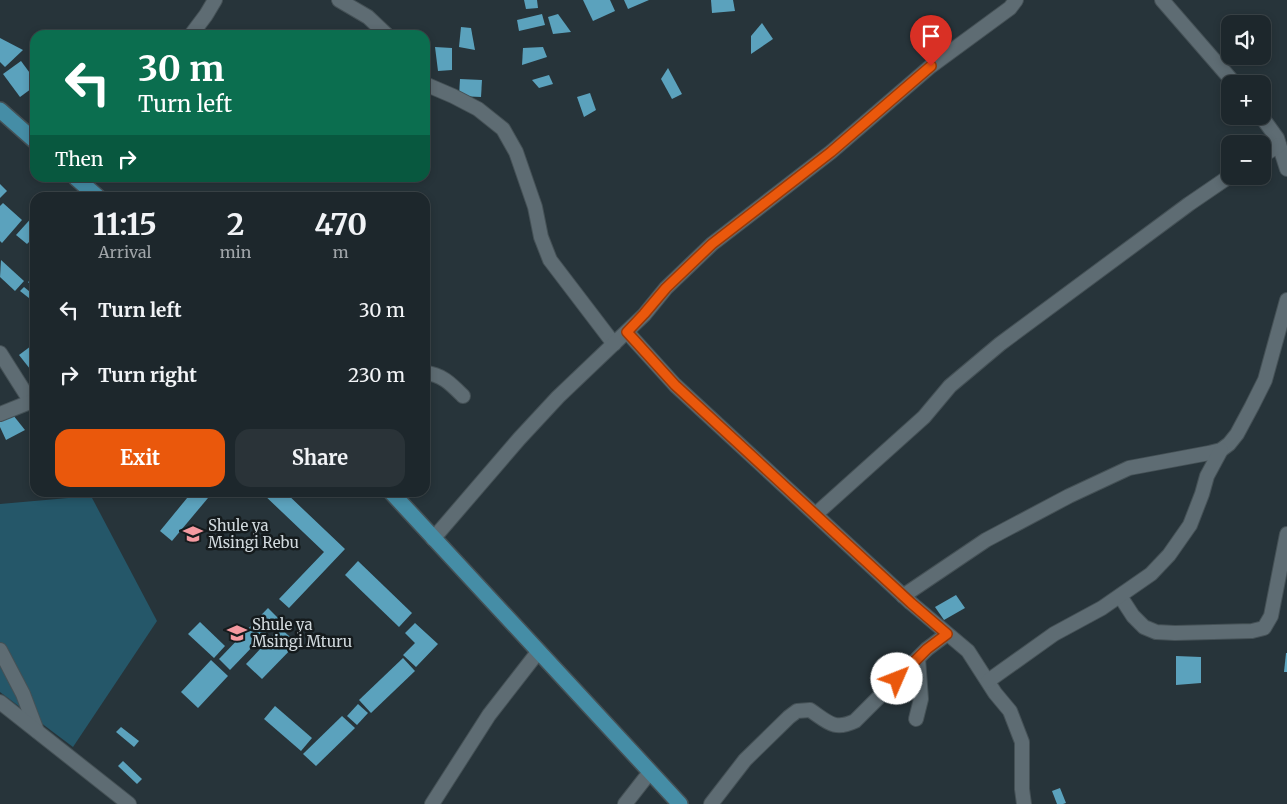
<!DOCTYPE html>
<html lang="en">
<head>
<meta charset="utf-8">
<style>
  body { margin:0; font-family:Merriweather,serif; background:#2a3338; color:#f1f3f6; height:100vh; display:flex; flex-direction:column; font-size:19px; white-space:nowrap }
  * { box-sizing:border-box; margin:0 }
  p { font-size:16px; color:#a0a5a9 }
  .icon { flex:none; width:28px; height:28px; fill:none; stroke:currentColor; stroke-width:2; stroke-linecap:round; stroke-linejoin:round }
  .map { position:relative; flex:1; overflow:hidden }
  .sheet { position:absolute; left:30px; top:192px; width:400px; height:305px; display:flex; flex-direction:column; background:#1d272c; border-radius:15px; box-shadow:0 2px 8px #0003,0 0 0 1px #3b4448 }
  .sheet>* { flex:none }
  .hud { position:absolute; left:30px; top:30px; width:400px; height:152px; border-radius:15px; box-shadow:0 2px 8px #0003,0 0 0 1px #3b4448; background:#0b6e4f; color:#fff; overflow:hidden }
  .fabs { position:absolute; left:1221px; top:15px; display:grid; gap:10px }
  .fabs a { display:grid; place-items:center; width:50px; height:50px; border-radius:10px; background:#1d272c; box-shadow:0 2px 8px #0003,0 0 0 1px #3b4448; font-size:25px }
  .pin { position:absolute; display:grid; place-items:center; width:42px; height:42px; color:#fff; margin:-51px -21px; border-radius:50% 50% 50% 0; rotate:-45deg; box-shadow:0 0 5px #0007 }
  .pin .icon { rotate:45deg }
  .me { position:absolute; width:55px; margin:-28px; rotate:46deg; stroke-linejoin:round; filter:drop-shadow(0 0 4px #0008) }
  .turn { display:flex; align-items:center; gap:18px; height:105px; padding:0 25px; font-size:22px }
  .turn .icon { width:65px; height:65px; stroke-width:2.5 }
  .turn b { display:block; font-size:35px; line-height:42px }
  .then { display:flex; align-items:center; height:48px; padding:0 25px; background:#0003; gap:10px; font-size:19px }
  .eta { display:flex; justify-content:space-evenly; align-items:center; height:85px; text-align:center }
  .eta b { font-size:30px; font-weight:700; line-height:35px }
  .action { display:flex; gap:10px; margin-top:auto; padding:10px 25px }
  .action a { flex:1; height:58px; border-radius:15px; background:#ea580c; color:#fff; font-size:20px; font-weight:700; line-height:58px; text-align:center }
  .action a+a { background:#2a3338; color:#f1f3f6 }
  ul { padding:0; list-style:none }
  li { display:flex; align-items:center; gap:15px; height:65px; padding:0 25px }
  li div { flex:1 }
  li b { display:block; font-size:19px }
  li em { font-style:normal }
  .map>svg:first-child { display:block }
  .green { fill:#255769 }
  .building { fill:#5ba2bd }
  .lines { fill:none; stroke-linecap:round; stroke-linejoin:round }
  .minor-casing { stroke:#455156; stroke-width:16 }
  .major-casing { stroke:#455156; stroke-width:18 }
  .minor { stroke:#5e6c73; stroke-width:14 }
  .major { stroke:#458da6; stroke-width:15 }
  .route-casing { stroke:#983908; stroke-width:12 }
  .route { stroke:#ea580c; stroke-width:9 }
  .labels { text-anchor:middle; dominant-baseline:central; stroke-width:5; stroke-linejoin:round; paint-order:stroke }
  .poi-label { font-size:15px; fill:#d1d9dd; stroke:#151b1d; text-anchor:start }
</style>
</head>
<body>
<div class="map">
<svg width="1287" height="804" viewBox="0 0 1287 804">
  <rect width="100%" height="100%" fill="#27343a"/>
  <polygon class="green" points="91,496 157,621 73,747 0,692 0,504"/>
  <g class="building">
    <polygon points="524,0 537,0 538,8 526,9"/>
    <polygon points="583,0 610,0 615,11 593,21"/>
    <polygon points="624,0 649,0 628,9"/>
    <polygon points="711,0 733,0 735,11 712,13"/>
    <polygon points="542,14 545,25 519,31 517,20"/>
    <polygon points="558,14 571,32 553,34 548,17"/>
    <polygon points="762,23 773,39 751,54 751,36"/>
    <polygon points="461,27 471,28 475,50 459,47"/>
    <polygon points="0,38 23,50 5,67 0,62"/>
    <polygon points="435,47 452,48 452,70 438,71"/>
    <polygon points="543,47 547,57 522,65 523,48"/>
    <polygon points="21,61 35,80 35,86 20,97 3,74"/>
    <polygon points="668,68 682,94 672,99 661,79"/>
    <polygon points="549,75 553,84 539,88 532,80"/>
    <polygon points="460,79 482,80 481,97 459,96"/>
    <polygon points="590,93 596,110 584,117 577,97"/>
    <polygon points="0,184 7,191 0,198"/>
    <polygon points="3,203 22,220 2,243 0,241 0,206"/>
    <polygon points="35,214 35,236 27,244 16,235"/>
    <polygon points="1,260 24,281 15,291 0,277"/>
    <polygon points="35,277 35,290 28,282"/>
    <polygon points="24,287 35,296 35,301 34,302 20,291"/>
    <polygon points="35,343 35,373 34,374 19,355"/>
    <polygon points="13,415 25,430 6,440 0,427 0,422"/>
    <polygon points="192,492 213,492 172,541 160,531"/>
    <polygon points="261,492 285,492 345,549 289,608 279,599 324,552"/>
    <polygon points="358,561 412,613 399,627 345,575"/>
    <polygon points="956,595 965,608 944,620 935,607"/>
    <polygon points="268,608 279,619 230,670 219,659"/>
    <polygon points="200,622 225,646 214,658 188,634"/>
    <polygon points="415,623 438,644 416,667 403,655 415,643 405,633"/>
    <polygon points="280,628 297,643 262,679 246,664"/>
    <polygon points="1286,653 1287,653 1287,672 1284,672"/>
    <polygon points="1176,656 1201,657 1201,683 1176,685"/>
    <polygon points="403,658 415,671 371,713 359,700"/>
    <polygon points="211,660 228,676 198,708 181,692"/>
    <polygon points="358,704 368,713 357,725 347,716"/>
    <polygon points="275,706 312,738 301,751 264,719"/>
    <polygon points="342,716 355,728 316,766 303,754"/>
    <polygon points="121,727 139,741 134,747 116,732"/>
    <polygon points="123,761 142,779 137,784 118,766"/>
    <polygon points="1060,788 1066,803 1063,804 1057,804 1052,791"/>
  </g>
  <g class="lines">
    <defs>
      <g id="minor">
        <polyline points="339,0 368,17 387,35"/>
        <polyline points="1162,0 1235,84"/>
        <polyline points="191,35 206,15 215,0"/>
        <polyline points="425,84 453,96 478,109 503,129 516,152 535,207 541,237 550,260 614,344"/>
        <polyline points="1261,116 1277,138 1287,169"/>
        <polyline points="1262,156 1279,145"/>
        <polyline points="627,332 675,385 911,603 968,651 995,693 1010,711 1022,742 1022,789 1024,804"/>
        <polyline points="0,353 31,402"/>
        <path d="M 425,373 C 442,374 452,385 463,396"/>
        <polyline points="0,414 35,400"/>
        <polyline points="816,514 924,417 950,386 1000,344 1189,204 1230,176"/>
        <polyline points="433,539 519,439 558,397 644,315 666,288 712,244 831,152 931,66 1010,8 1016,0"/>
        <polyline points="903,596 986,540 1069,496 1129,468 1209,453 1221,450 1229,444 1237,434 1252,406 1265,380 1287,300"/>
        <polyline points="1120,596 1133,616 1144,627 1156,632 1175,633 1252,631 1264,628 1271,616 1287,534"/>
        <polyline points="0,650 23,694 37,731"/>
        <polyline points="988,681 1054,634 1102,608 1151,574 1169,555 1190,525 1202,494 1207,476 1221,450"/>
        <polyline points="0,702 129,804"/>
        <polyline points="916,719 921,699 918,658"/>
        <polyline points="432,804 489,715 538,652"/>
        <polyline points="625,804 650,772"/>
        <path d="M 711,804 L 745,760 L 789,717 L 797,711 L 810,710 C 828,722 834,731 855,721 L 927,649 L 947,634"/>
      </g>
      <g id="major">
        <polyline points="0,110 35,141"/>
        <polyline points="76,178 99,198"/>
        <polyline points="391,492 680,804"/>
      </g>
    </defs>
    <use href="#minor" class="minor-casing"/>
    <use href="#major" class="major-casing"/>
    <use href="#minor" class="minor"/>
    <use href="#major" class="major"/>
  </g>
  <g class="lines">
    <defs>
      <polyline id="route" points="897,679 927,649 947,634 911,603 675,385 627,332 644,314 666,288 712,244 831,152 931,66"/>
    </defs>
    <use href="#route" class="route-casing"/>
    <use href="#route" class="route"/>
  </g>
  <defs>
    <symbol id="school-bare" viewBox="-9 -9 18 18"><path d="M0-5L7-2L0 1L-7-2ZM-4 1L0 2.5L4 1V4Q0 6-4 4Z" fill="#f49aa1" stroke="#151b1d" stroke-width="2.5" paint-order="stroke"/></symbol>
  </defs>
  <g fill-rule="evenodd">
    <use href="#school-bare" x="179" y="520" width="28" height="28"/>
    <use href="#school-bare" x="223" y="619" width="28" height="28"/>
  </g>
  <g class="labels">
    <g class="poi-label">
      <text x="208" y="525">Shule ya<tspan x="208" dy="17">Msingi Rebu</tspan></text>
      <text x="252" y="624">Shule ya<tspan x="252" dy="17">Msingi Mturu</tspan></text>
    </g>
  </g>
</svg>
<div class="fabs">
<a><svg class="icon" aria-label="sound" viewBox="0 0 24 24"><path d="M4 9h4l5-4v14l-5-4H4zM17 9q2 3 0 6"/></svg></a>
<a>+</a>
<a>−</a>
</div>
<div class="pin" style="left:931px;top:66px;background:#d93025"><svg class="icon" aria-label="arrive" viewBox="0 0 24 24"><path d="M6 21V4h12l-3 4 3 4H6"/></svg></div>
<svg class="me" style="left:897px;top:679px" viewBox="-20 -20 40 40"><circle r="19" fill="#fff"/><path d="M0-13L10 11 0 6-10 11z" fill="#ea580c"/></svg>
<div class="hud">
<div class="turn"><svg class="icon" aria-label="left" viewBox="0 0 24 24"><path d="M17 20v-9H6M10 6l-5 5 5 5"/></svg><div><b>30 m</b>Turn left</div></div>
<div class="then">Then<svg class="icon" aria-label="right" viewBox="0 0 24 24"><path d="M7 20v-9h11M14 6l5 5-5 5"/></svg></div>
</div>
<section class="sheet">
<div class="eta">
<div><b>11:15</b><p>Arrival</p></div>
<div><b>2</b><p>min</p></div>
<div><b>470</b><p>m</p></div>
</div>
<ul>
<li><svg class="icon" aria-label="left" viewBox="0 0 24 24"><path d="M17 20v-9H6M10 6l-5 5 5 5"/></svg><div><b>Turn left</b></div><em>30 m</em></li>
<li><svg class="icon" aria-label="right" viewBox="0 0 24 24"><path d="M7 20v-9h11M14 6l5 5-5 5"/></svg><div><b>Turn right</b></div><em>230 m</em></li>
</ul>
<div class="action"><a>Exit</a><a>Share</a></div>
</section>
</div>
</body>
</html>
